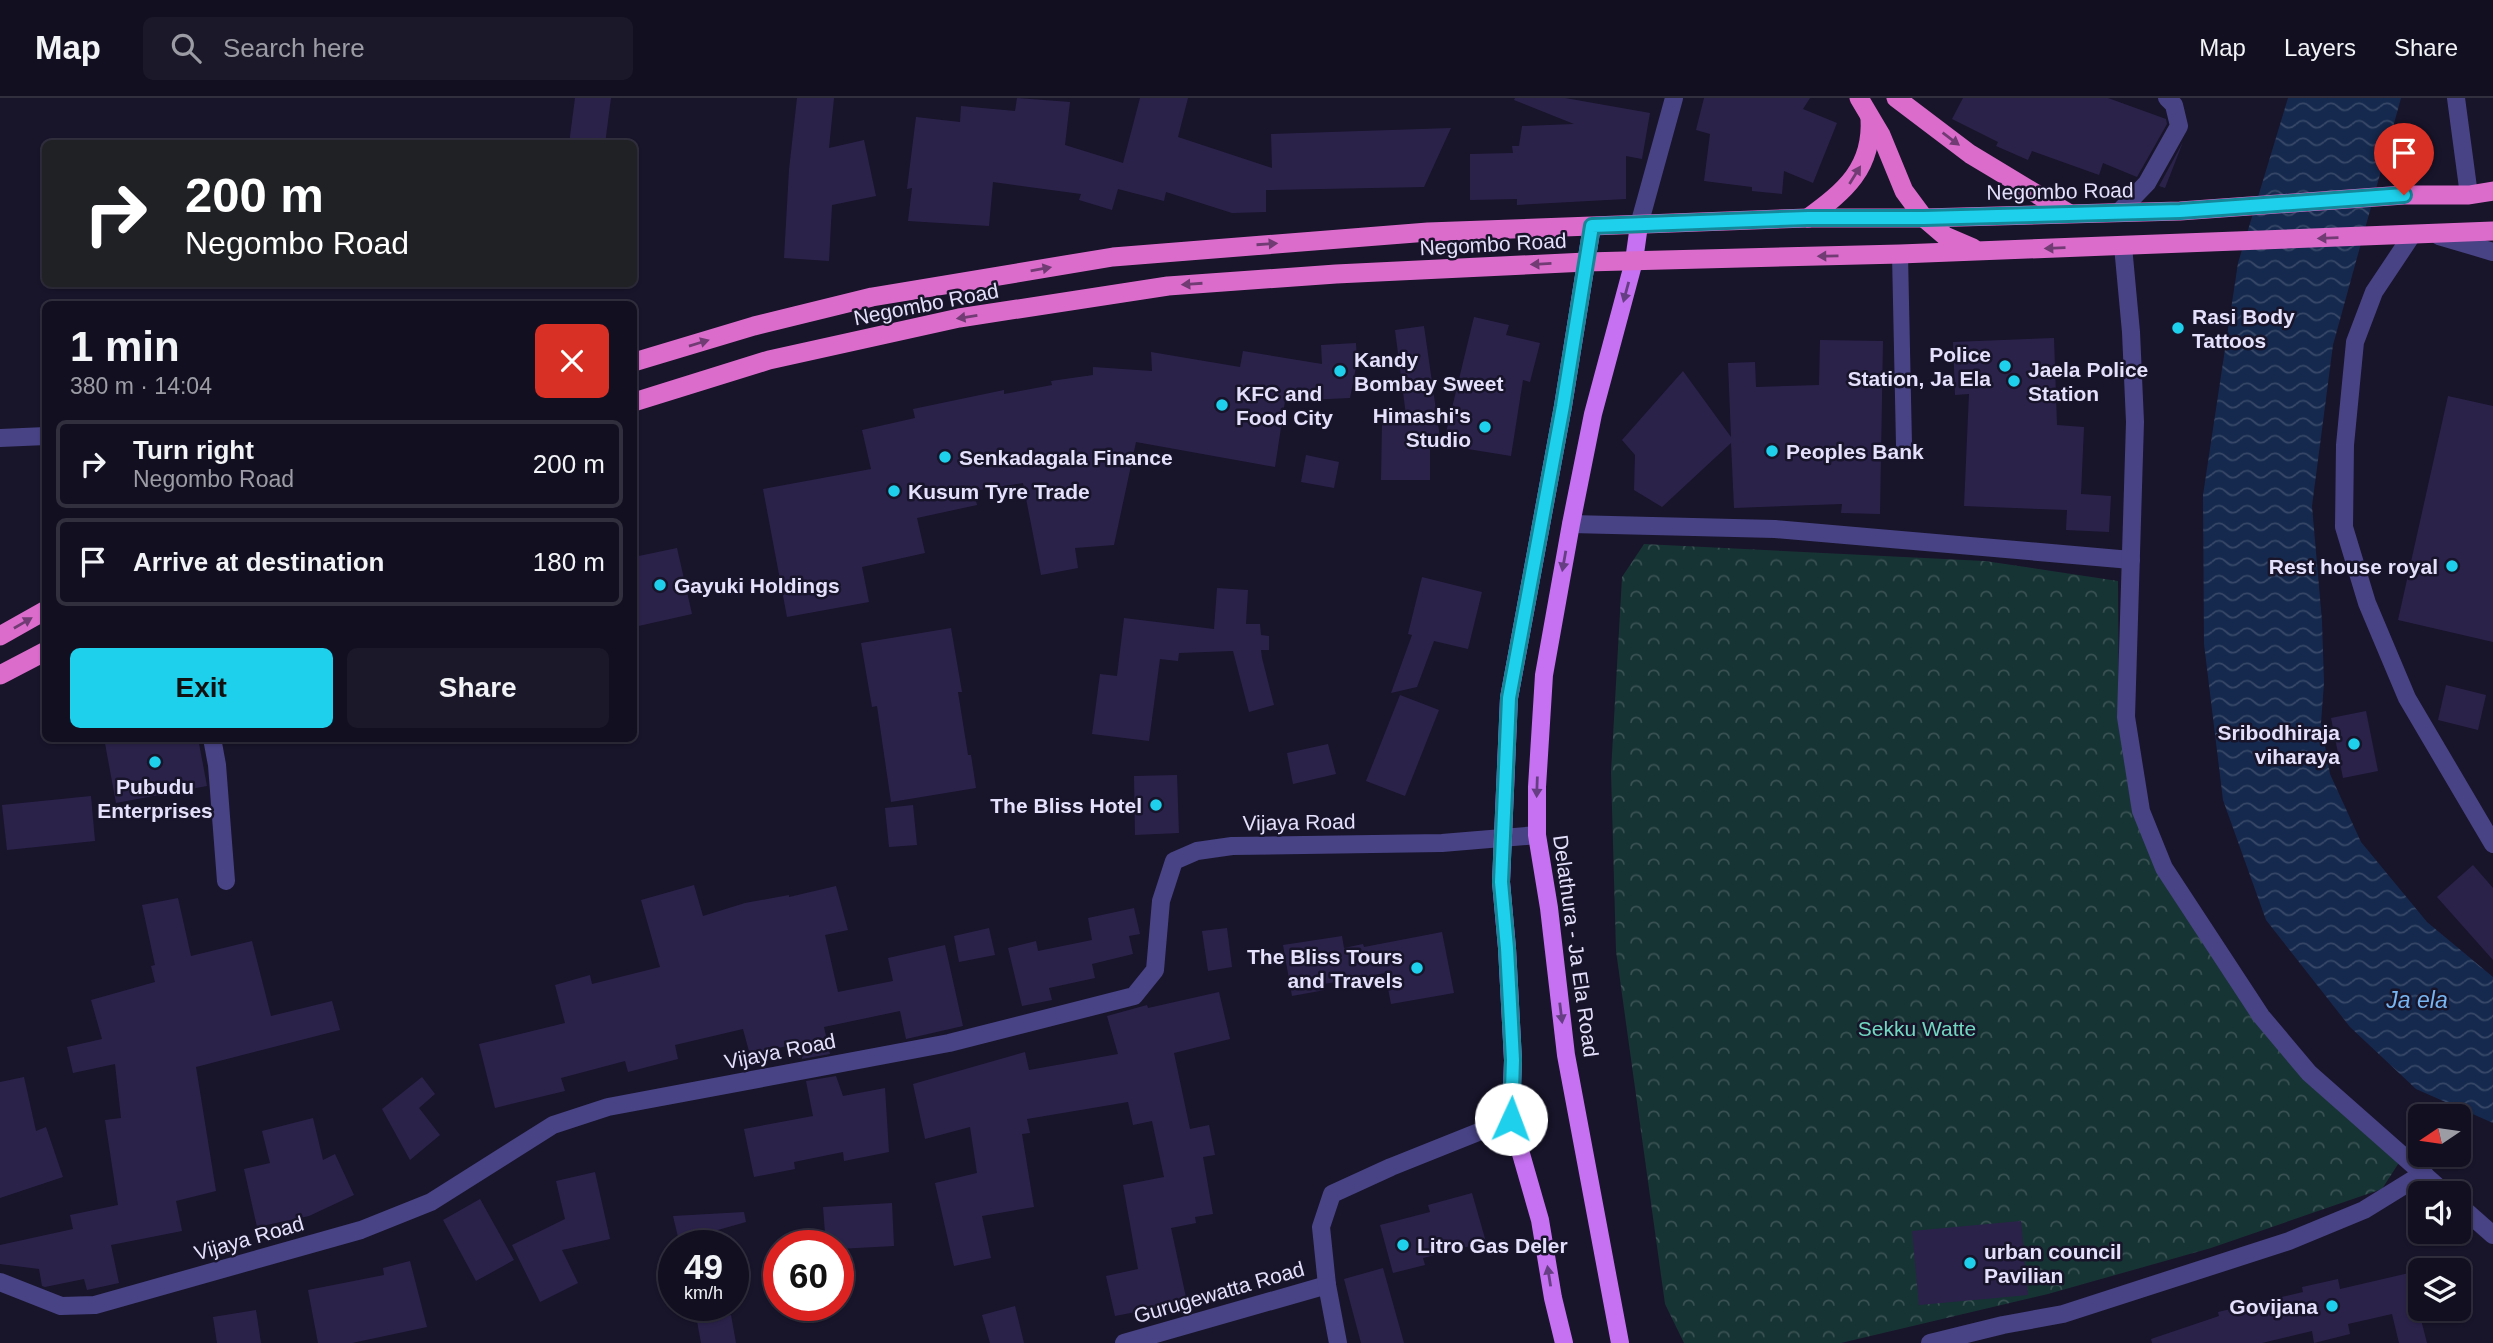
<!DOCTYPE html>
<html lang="en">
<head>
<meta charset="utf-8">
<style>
  body { margin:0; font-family:Arial,sans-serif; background:#1b1829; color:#f1f3f6; height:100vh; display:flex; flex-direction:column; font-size:26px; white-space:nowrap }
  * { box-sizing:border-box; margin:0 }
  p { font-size:23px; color:#9c9ca5 }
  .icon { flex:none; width:38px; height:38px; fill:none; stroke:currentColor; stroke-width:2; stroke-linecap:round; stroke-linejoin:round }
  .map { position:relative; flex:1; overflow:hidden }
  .drawer { position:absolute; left:42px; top:203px; width:595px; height:441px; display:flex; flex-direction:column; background:#120f20; border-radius:10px; box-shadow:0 2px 5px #0004,0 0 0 2px #312f3e }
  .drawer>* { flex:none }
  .banner { position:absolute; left:42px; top:42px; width:595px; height:147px; border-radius:10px; box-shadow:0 2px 5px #0004,0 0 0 2px #312f3e; background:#202124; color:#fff; overflow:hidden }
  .needle { width:46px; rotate:257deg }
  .fabs { position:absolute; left:2408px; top:1006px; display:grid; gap:14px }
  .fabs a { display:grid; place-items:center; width:63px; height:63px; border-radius:10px; background:#120f20; box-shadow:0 2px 5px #0004,0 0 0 2px #312f3e; font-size:35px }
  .speed { position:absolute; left:658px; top:1132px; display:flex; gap:14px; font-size:35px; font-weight:700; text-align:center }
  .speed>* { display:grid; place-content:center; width:91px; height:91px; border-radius:50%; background:#120f20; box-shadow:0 2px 5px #0004,0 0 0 2px #312f3e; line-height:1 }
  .speed small { font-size:18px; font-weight:400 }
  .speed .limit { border:10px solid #d22; background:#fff; color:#111 }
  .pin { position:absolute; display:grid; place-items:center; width:60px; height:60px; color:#fff; margin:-72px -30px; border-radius:50% 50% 50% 0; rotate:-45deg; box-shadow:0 0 7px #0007 }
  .pin .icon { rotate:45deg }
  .me { position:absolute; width:77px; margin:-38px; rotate:2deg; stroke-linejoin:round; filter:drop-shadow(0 0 5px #0008) }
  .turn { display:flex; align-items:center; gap:24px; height:147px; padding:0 28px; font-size:32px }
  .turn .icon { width:91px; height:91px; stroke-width:2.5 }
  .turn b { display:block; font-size:49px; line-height:60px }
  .round { display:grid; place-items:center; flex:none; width:74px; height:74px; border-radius:10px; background:#1b1829 }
  .summary { display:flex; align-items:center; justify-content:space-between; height:119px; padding:0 28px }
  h1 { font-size:42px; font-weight:700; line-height:52px }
  .primary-button { display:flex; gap:14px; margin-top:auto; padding:14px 28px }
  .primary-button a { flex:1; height:80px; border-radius:10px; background:#1ed0eb; color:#111; font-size:28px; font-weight:700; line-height:80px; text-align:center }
  .primary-button a+a { background:#1b1829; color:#f1f3f6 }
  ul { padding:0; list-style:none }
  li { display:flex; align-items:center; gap:21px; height:88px; margin:0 14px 10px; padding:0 14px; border:4px solid #312f3e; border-radius:10px }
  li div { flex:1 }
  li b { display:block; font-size:26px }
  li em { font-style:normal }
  header { display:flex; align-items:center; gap:42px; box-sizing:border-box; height:98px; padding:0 35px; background:#120f20; border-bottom:2px solid #312f3e }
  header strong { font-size:33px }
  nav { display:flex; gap:38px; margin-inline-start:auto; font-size:24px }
  .search { width:490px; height:63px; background:#1b1829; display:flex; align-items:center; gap:18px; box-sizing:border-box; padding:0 24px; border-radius:10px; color:#9c9ca5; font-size:26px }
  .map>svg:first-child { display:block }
  .park { fill:url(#park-crowns) }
  .water { fill:url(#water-waves) }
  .building { fill:#2b224a }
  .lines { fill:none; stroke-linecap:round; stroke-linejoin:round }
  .service { stroke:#484385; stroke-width:16 }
  .minor { stroke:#484385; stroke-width:18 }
  .tertiary { stroke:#484385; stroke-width:18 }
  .primary { stroke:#c671f2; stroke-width:18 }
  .trunk { stroke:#dc6ccc; stroke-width:19 }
  .oneway { fill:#703c73 }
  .oneway2 { fill:#663e84 }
  .route-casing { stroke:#148799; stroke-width:18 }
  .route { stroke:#1ed0eb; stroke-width:12 }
  .poi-dot { fill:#1ed0eb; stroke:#18142a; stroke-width:2.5 }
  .labels { text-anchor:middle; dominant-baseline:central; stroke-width:5; stroke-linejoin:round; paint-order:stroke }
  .street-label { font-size:21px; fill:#e4e0fc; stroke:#18142a }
  .poi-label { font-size:21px; font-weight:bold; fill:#e4e0fc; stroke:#18142a; text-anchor:start }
  .park-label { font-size:21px; fill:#71d7c1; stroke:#18142a }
  .water-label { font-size:23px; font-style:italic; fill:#77b6f3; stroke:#18142a }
</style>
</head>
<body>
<header>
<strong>Map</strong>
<div class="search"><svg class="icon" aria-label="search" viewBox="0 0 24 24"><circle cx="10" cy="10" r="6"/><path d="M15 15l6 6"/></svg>Search here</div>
<nav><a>Map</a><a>Layers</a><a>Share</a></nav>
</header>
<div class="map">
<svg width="2493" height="1245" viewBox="0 0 2493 1245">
  <defs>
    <pattern id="park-crowns" width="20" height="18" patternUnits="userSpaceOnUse" patternTransform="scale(1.75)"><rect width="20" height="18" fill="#173434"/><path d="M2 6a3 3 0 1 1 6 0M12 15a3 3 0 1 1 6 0" fill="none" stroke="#395152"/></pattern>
    <pattern id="water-waves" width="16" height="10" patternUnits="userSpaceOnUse" patternTransform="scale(1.75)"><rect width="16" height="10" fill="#15294e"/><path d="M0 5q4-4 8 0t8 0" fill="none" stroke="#374868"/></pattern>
  </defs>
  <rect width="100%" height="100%" fill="#18142a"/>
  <polygon class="park" points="1644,446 1985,463 2118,483 2119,623 2160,777 2229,872 2350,1011 2400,1063 2382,1091 2211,1150 2048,1196 1841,1245 1684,1245 1665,1206 1616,853 1611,674 1622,479"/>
  <polygon class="water" points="2288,0 2401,0 2333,247 2312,408 2322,523 2324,585 2321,625 2330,676 2361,744 2427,824 2493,879 2493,1025 2416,991 2350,929 2266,822 2223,702 2204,546 2203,397 2238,165"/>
  <g class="building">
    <polygon points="575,0 611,0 605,46 569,46"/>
    <polygon points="797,0 834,0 829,50 864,42 876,98 832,107 829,163 784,160 789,72"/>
    <polygon points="1017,0 1070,4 1065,47 1123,65 1140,0 1188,0 1178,39 1272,70 1271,36 1451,30 1424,89 1266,92 1266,114 1232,115 1166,94 1164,103 1118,91 1112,112 1079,102 1081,96 993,84 989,128 908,123 912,90 907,91 916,19 960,24 961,8 1015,13"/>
    <polygon points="1515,0 1565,0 1650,15 1642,61 1626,58 1626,101 1517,107 1517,101 1470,102 1470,56 1513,55 1512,48 1519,48 1522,28 1574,26 1514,2"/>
    <polygon points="1704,0 1810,0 1803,11 1837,25 1813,85 1784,73 1782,96 1752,93 1752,89 1704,83 1710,36 1696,32"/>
    <polygon points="1963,0 2108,0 2166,21 2167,26 2137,79 2103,65 2099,77 2032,53 2028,62 1996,48 1998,44 1952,21"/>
    <polygon points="2183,44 2165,90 2159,88"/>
    <polygon points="1474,219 1509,227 1506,237 1540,245 1530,284 1523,282 1511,358 1443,347"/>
    <polygon points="1424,228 1441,347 1430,345 1430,382 1381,382 1382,325 1407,325 1395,232"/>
    <polygon points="2054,240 2057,327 2084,329 2081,396 2111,398 2109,434 2066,432 2067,412 1964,408 1969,296 1955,297 1953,244"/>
    <polygon points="1820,242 1883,243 1880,416 1841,415 1842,406 1734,410 1731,345 1662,409 1634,392 1635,357 1622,342 1683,273 1731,339 1728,265 1755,264 1756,289 1819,287"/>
    <polygon points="1356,245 1357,264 1350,300 1285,303 1275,369 1136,344 1114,447 1075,450 1078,470 1041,477 1023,385 974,393 977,407 917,420 925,455 862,469 869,504 787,519 763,391 871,371 862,332 915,320 913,311 1004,292 1004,296 1052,287 1051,283 1093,277 1093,269 1152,273 1151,254 1240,269 1243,253 1322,266 1321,247"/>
    <polygon points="2448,298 2493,308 2493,544 2398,522"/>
    <polygon points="1306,357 1339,364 1334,390 1301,384"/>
    <polygon points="677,450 692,516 634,529 634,459"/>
    <polygon points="1422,479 1482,494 1468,551 1434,543 1417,589 1391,595 1412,537 1408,536"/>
    <polygon points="1217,490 1248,492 1246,526 1260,526 1261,537 1269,538 1269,552 1261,552 1262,560 1274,607 1249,614 1233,553 1179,555 1178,563 1160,561 1149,643 1092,636 1100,576 1117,578 1124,520 1214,531"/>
    <polygon points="951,530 962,594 958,594 968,657 971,657 976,690 891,704 877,608 872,609 861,545"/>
    <polygon points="2446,587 2486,597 2478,632 2438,622"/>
    <polygon points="1400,597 1439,612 1405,698 1366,683"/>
    <polygon points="2366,613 2378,673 2343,680 2331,620"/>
    <polygon points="104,640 198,640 207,688 116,705"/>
    <polygon points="1328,646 1336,676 1293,686 1287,655"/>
    <polygon points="1177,677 1179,735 1135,737 1134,678"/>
    <polygon points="91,698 95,743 7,752 2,707"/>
    <polygon points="913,707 917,747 889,749 885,710"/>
    <polygon points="2473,767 2493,790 2493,862 2437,799"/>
    <polygon points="694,787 703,818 745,805 789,797 789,799 836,788 848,832 825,837 838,894 893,883 888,860 945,847 963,928 906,941 900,913 824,929 830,956 802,961 802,959 798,960 795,946 750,957 743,931 675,947 678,961 628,974 625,963 561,980 565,993 495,1010 479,946 565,925 555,887 590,877 592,886 660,869 641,802"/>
    <polygon points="178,800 191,858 252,843 271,918 332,903 340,932 196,969 216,1093 176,1103 182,1133 111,1147 119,1185 87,1192 84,1181 45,1189 42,1188 39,1171 0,1166 0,1147 73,1131 70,1117 118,1107 105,1022 121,1020 115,966 73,975 67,949 102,941 91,902 155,884 151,868 155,867 142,807"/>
    <polygon points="1134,810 1140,836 1129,838 1133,856 1092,866 1095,880 1049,890 1052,902 1022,908 1008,850 1036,843 1038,853 1092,842 1088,820"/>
    <polygon points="989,830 995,857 959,864 954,838"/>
    <polygon points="1227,830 1232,869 1208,873 1202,833"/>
    <polygon points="1442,834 1454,895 1391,906 1385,875 1324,886 1325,892 1292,898 1283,847 1342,838 1344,850 1363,846 1364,849"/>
    <polygon points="1219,894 1230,941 1174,955 1190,1031 1209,1027 1215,1057 1203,1059 1213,1116 1195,1119 1196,1125 1171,1130 1187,1204 1115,1218 1106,1178 1138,1171 1123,1087 1164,1079 1152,1023 1133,1027 1128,1004 1027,1021 1030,1035 1022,1036 1034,1109 982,1118 991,1160 954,1168 935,1085 977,1075 970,1029 925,1041 913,986 1025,954 1029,972 1118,956 1107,918 1147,907 1148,910"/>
    <polygon points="836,978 843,998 885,990 889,1054 844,1063 843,1054 794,1064 795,1071 754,1079 744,1031 813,1018 806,983"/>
    <polygon points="24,979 36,1033 46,1029 63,1079 0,1100 0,984"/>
    <polygon points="422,979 435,996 419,1010 440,1037 410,1062 382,1011"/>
    <polygon points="313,1020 323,1062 335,1056 354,1097 309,1118 257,1129 244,1071 270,1065 262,1033"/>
    <polygon points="595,1074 610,1141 562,1152 578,1185 540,1204 512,1147 565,1121 556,1083"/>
    <polygon points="1472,1095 1486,1144 1423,1160 1425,1167 1393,1175 1380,1127 1430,1114 1428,1107"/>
    <polygon points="480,1101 514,1162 476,1183 443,1122"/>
    <polygon points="892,1105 894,1148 838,1151 838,1148 826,1148 823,1109"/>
    <polygon points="744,1114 746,1124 679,1143 673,1118"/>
    <polygon points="2021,1123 2028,1197 1919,1207 1912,1133"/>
    <polygon points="410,1163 427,1229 352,1245 318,1245 308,1192 384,1177 383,1170"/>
    <polygon points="1383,1170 1404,1245 1361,1245 1344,1181"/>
    <polygon points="2409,1175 2427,1245 2399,1245 2392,1216 2348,1226 2350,1236 2314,1245 2312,1233 2262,1245 2152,1245 2151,1241 2219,1218 2218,1214 2303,1194 2302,1189 2338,1181 2340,1191"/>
    <polygon points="1015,1208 1024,1245 990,1245 982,1217"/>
    <polygon points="256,1212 261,1245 217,1245 213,1219"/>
    <polygon points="731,1217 736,1245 701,1245 697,1223"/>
  </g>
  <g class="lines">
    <polyline class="service" points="1900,156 1904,347"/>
    <g class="minor">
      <polyline points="2456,0 2469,97"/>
      <polyline points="2119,114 2147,85 2179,28 2174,7 2167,0"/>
      <polyline points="1639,127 1674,0"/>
      <polyline points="2412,137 2374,194 2355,244 2345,347 2344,429 2367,505 2407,600 2493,746"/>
      <polyline points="0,340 46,338"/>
      <polyline points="1571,426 1775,431 2131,462"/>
      <polyline points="212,640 217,667 226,783"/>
      <polyline points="0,1184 61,1208 95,1207 361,1132 431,1104 553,1027 608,1009 949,945 1134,898 1155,872 1161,803 1174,763 1197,753 1232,748 1442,745 1537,737"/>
      <polyline points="1124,1245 1327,1187"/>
      <polyline points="1338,1245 1327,1187 1321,1129 1332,1096 1391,1069 1511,1021"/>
      <polyline points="1930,1245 2003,1227 2063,1216 2289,1143 2364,1112 2424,1075"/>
    </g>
    <g class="tertiary">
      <polyline points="2439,138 2493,154"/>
      <polyline points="2123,148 2131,234 2135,324 2126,619 2141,713 2164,770 2261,918 2309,975 2446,1096"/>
      <polyline points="2459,1107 2493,1137"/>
    </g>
    <g class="primary">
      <polyline points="1564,1245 1553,1200 1540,1122 1511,1021 1513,962 1507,850 1501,784 1509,600 1563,308 1592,128"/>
      <polyline points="1620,1245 1566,957 1549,810 1537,737 1537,689 1544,577 1571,426 1593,316 1634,163 1639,127"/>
    </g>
    <g class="trunk">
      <polyline points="1859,0 1881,37 1904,93 1924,120 1945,138 1973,150"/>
      <polyline points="1896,0 1970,56 2068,115"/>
      <path d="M 1808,120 C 1845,93 1873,70 1870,20"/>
      <polyline points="634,264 754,228 872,199 1113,159 1428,134 1808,120 1924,120 2180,113 2404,97 2469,97 2493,93"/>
      <polyline points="634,304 769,262 959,220 1168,188 1336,176 1586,164 1900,156 2493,133"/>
      <polyline points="0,538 46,512"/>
      <polyline points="0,577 46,553"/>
    </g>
  </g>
  <defs><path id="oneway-solid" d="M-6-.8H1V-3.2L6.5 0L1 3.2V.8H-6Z" transform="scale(1.75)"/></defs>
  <g class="oneway">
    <use href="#oneway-solid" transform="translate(1951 41) rotate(37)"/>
    <use href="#oneway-solid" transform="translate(1855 77) rotate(-58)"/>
    <use href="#oneway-solid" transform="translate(2328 140) rotate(178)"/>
    <use href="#oneway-solid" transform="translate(1267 146) rotate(-4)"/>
    <use href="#oneway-solid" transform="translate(2055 150) rotate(178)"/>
    <use href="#oneway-solid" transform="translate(1828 158) rotate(179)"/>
    <use href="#oneway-solid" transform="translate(1541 166) rotate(177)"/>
    <use href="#oneway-solid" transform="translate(1041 171) rotate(-10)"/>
    <use href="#oneway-solid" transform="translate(1192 186) rotate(176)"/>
    <use href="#oneway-solid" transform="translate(967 219) rotate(171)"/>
    <use href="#oneway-solid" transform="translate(699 245) rotate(-17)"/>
    <use href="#oneway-solid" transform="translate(23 525) rotate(-30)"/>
  </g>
  <g class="oneway2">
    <use href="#oneway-solid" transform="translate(1626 194) rotate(105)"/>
    <use href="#oneway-solid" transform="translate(1564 463) rotate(100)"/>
    <use href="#oneway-solid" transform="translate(1537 689) rotate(92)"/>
    <use href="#oneway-solid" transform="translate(1561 915) rotate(83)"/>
    <use href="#oneway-solid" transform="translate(1549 1178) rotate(-99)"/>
  </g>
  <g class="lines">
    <defs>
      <polyline id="route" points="1511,1021 1513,962 1507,850 1501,784 1509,600 1563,308 1592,128 1808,120 1924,120 2180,113 2404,97"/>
    </defs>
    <use href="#route" class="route-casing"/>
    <use href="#route" class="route"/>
  </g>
  <g class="poi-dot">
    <circle cx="2178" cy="230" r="7"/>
    <circle cx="2005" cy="268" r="7"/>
    <circle cx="1340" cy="273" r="7"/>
    <circle cx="2014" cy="283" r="7"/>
    <circle cx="1222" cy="307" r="7"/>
    <circle cx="1485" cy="329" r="7"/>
    <circle cx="1772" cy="353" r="7"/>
    <circle cx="945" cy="359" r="7"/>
    <circle cx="894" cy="393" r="7"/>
    <circle cx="2452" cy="468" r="7"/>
    <circle cx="660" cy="487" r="7"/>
    <circle cx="2354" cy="646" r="7"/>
    <circle cx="155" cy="664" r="7"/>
    <circle cx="1156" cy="707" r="7"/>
    <circle cx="1417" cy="870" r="7"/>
    <circle cx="1403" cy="1147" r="7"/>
    <circle cx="1970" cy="1165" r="7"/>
    <circle cx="2332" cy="1208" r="7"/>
  </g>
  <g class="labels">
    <g class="street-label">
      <text transform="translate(2060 93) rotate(-1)">Negombo Road</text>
      <text transform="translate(1493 146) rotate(-3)">Negombo Road</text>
      <text transform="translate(926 206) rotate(-11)">Negombo Road</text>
      <text transform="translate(1299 724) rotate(-1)">Vijaya Road</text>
      <text transform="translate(1576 848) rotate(82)">Delathura - Ja Ela Road</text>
      <text transform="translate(780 953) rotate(-11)">Vijaya Road</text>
      <text transform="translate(249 1140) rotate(-16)">Vijaya Road</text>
      <text transform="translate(1219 1194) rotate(-16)">Gurugewatta Road</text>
    </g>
    <g class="poi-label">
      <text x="2192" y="218">Rasi Body<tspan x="2192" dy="24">Tattoos</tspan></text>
      <text x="1991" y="256" text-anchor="end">Police<tspan x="1991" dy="24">Station, Ja Ela</tspan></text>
      <text x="1354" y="261">Kandy<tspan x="1354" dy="24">Bombay Sweet</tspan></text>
      <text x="2028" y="271">Jaela Police<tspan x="2028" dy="24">Station</tspan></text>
      <text x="1236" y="295">KFC and<tspan x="1236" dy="24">Food City</tspan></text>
      <text x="1471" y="317" text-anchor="end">Himashi's<tspan x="1471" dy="24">Studio</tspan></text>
      <text x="1786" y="353">Peoples Bank</text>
      <text x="959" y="359">Senkadagala Finance</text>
      <text x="908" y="393">Kusum Tyre Trade</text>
      <text x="2438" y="468" text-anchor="end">Rest house royal</text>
      <text x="674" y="487">Gayuki Holdings</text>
      <text x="2340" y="634" text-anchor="end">Sribodhiraja<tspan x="2340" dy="24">viharaya</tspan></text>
      <text x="155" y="688" text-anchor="middle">Pubudu<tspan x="155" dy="24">Enterprises</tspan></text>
      <text x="1142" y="707" text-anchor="end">The Bliss Hotel</text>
      <text x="1403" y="858" text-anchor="end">The Bliss Tours<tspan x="1403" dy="24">and Travels</tspan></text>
      <text x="1417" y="1147">Litro Gas Deler</text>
      <text x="1984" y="1153">urban council<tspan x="1984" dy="24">Pavilian</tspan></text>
      <text x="2318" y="1208" text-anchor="end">Govijana</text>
    </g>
    <g class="park-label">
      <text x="1917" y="930">Sekku Watte</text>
    </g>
    <g class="water-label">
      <text x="2417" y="902">Ja ela</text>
    </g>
  </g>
</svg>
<div class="fabs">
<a><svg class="needle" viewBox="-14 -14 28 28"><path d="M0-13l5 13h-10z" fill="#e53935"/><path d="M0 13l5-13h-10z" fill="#9c9ca5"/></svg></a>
<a><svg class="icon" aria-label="sound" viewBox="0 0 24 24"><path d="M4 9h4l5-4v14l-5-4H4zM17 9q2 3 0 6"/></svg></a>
<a><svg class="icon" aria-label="layers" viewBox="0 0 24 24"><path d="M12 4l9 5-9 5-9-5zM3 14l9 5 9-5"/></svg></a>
</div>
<div class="speed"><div>49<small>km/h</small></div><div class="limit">60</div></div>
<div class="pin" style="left:2404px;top:97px;background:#d93025"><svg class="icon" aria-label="arrive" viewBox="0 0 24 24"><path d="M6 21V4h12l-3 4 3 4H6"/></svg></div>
<svg class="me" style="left:1511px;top:1021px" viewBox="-20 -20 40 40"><circle r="19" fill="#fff"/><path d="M0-13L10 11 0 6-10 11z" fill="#1ed0eb"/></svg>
<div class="banner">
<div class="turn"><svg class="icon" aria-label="right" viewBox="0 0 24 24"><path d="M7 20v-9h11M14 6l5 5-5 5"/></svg><div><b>200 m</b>Negombo Road</div></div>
</div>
<section class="drawer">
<div class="summary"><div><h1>1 min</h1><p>380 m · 14:04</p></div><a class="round" style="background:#d93025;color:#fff"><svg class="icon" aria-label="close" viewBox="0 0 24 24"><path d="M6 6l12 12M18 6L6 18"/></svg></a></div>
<ul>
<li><svg class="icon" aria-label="right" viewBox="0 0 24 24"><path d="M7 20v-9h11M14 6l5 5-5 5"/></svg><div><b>Turn right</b><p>Negombo Road</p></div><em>200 m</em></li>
<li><svg class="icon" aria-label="arrive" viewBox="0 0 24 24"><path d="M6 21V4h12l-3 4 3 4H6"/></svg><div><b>Arrive at destination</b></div><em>180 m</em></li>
</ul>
<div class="primary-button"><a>Exit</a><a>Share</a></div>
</section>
</div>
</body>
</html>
